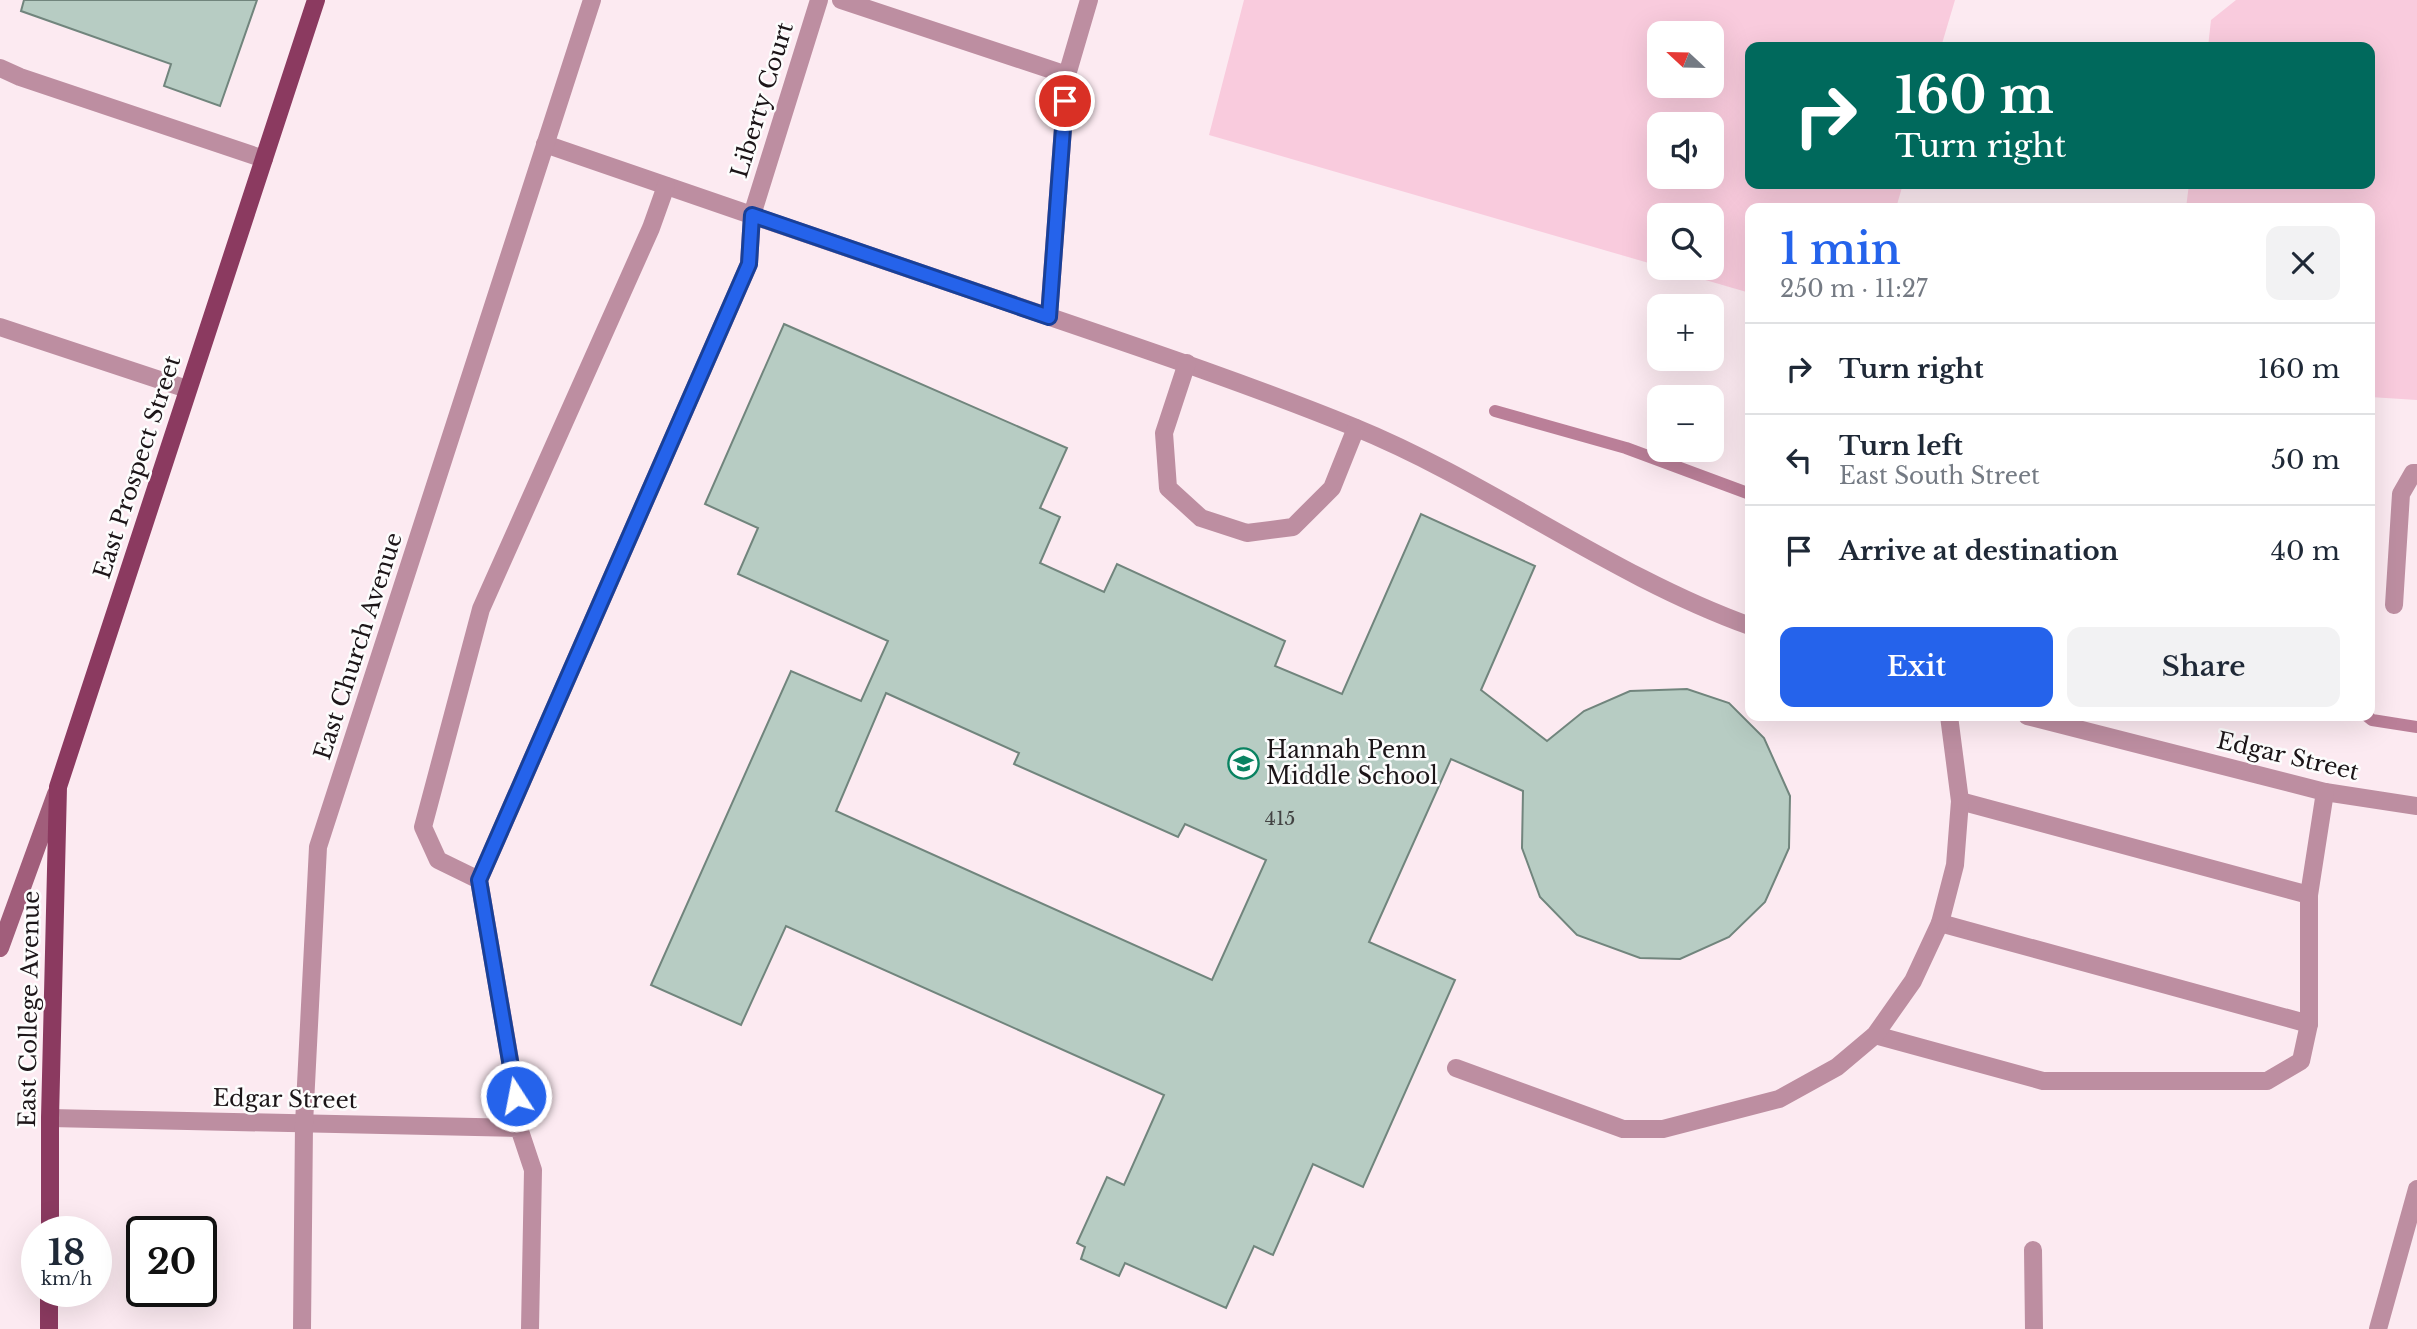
<!DOCTYPE html>
<html lang="en">
<head>
<meta charset="utf-8">
<style>
  body { margin:0; font-family:"Libre Baskerville",serif; background:#f2f2f3; color:#1f2937; height:100vh; display:flex; flex-direction:column; font-size:26px; white-space:nowrap }
  * { box-sizing:border-box; margin:0 }
  p { font-size:23px; color:#747a83 }
  .icon { flex:none; width:38px; height:38px; fill:none; stroke:currentColor; stroke-width:2; stroke-linecap:round; stroke-linejoin:round }
  .map { position:relative; flex:1; overflow:hidden }
  .drawer { position:absolute; left:1745px; top:203px; width:630px; height:518px; display:flex; flex-direction:column; background:#fff; border-radius:14px; box-shadow:0 7px 28px #0002 }
  .drawer>* { flex:none }
  .top-card { position:absolute; left:1745px; top:42px; width:630px; height:147px; border-radius:14px; box-shadow:0 7px 28px #0002; background:#00695c; color:#fff; overflow:hidden }
  .needle { width:46px; rotate:292deg }
  .tools { position:absolute; left:1647px; top:21px; display:grid; gap:14px }
  .tools a { display:grid; place-items:center; width:77px; height:77px; border-radius:14px; background:#fff; box-shadow:0 7px 28px #0002; font-size:35px }
  .speed { position:absolute; left:21px; top:1216px; display:flex; gap:14px; font-size:35px; font-weight:700; text-align:center }
  .speed>* { display:grid; place-content:center; width:91px; height:91px; border-radius:50%; background:#fff; box-shadow:0 7px 28px #0002; line-height:1 }
  .speed small { font-size:18px; font-weight:400 }
  .speed .limit { border:4px solid #111; border-radius:10px; background:#fff; color:#111 }
  .pin { position:absolute; display:grid; place-items:center; width:60px; height:60px; color:#fff; margin:-30px; border:4px solid #fff; border-radius:50%; box-shadow:0 2px 7px #0007 }
  .me { position:absolute; width:77px; margin:-38px; rotate:349deg; stroke-linejoin:round; filter:drop-shadow(0 0 5px #0008) }
  .turn { display:flex; align-items:center; gap:24px; height:147px; padding:0 35px; font-size:32px }
  .turn .icon { width:91px; height:91px; stroke-width:2.5 }
  .turn b { display:block; font-size:49px; line-height:60px }
  .round { display:grid; place-items:center; flex:none; width:74px; height:74px; border-radius:14px; background:#f2f2f3 }
  .overview { display:flex; align-items:center; justify-content:space-between; height:119px; padding:0 35px }
  h1 { font-size:42px; font-weight:600; line-height:52px; color:#2563eb }
  .primary-button { display:flex; gap:14px; margin-top:auto; padding:14px 35px }
  .primary-button a { flex:1; height:80px; border-radius:14px; background:#2563eb; color:#fff; font-size:28px; font-weight:600; line-height:80px; text-align:center }
  .primary-button a+a { background:#f2f2f3; color:#1f2937 }
  ul { padding:0; list-style:none }
  li { display:flex; align-items:center; gap:21px; height:91px; padding:0 35px; border-top:2px solid #e0e1e3 }
  li div { flex:1 }
  li b { display:block; font-size:26px }
  li em { font-style:normal }
  .map>svg:first-child { display:block }
  .green { fill:#f9cbdd; fill-rule:evenodd }
  .lines { fill:none; stroke-linecap:round; stroke-linejoin:round }
  .stream { stroke:#ba7f98; stroke-width:12 }
  .building { fill:#b7ccc3; stroke:#71857d; stroke-width:2; fill-rule:evenodd }
  .lane { stroke:#bd8ea1; stroke-width:18 }
  .street { stroke:#bd8ea1; stroke-width:18 }
  .secondary { stroke:#a15e7b; stroke-width:18 }
  .primary { stroke:#8b3a60; stroke-width:18 }
  .route-casing { stroke:#184099; stroke-width:18 }
  .route { stroke:#2563eb; stroke-width:12 }
  .labels { text-anchor:middle; dominant-baseline:central; stroke-width:5; stroke-linejoin:round; paint-order:stroke }
  .number-label { font-size:19px; fill:#434343 }
  .street-label { font-size:23px; fill:#1c1518; stroke:#fdfdfd }
  .poi-label { font-size:23px; fill:#1c1518; stroke:#fdfdfd; text-anchor:start }
</style>
</head>
<body>
<div class="map">
<svg width="2417" height="1329" viewBox="0 0 2417 1329">
  <rect width="100%" height="100%" fill="#fceaf1"/>
  <g class="green">
    <path d="M 1244,0 L 1955,0 L 1941,47 L 1750,47 L 1750,184 L 1903,184 L 1896,208 L 1750,208 L 1750,293 L 1664,268 L 1712,268 L 1712,215 L 1659,215 L 1659,266 L 1209,135 ZM 1659,33 L 1712,33 L 1712,86 L 1659,86 ZM 1659,124 L 1712,124 L 1712,177 L 1659,177 Z"/>
    <polygon points="2236,0 2417,0 2417,400 2370,397 2370,208 2186,208 2189,184 2370,184 2370,47 2208,47 2211,20"/>
  </g>
  <g class="lines">
    <g class="stream">
      <polyline points="1495,411 1626,448 1750,494"/>
      <polyline points="2367,716 2372,720 2417,727"/>
    </g>
  </g>
  <g class="building">
    <polygon points="24,0 257,0 220,106 164,86 171,64 21,11"/>
    <path d="M 784,324 L 1067,448 L 1040,508 L 1060,517 L 1040,563 L 1104,592 L 1117,564 L 1285,641 L 1275,666 L 1342,694 L 1421,514 L 1535,566 L 1481,690 L 1547,741 L 1584,711 L 1630,691 L 1687,689 L 1729,703 L 1764,738 L 1790,796 L 1789,848 L 1765,902 L 1729,937 L 1680,959 L 1640,958 L 1577,935 L 1540,897 L 1522,848 L 1523,791 L 1451,759 L 1369,942 L 1455,980 L 1363,1187 L 1313,1164 L 1273,1255 L 1254,1246 L 1226,1308 L 1125,1263 L 1119,1276 L 1081,1259 L 1085,1247 L 1077,1243 L 1107,1177 L 1124,1185 L 1164,1095 L 786,926 L 741,1025 L 651,985 L 791,671 L 861,701 L 888,641 L 738,574 L 758,528 L 705,504 ZM 886,693 L 1019,753 L 1014,764 L 1178,837 L 1185,824 L 1266,860 L 1212,980 L 836,811 Z"/>
  </g>
  <g class="lines">
    <g class="lane">
      <polyline points="841,0 1067,75"/>
      <polyline points="0,68 20,77 264,159"/>
      <path d="M 545,144 C 698,197 850,249 1003,301 C 1120,341 1238,380 1354,427 C 1491,483 1611,576 1750,626"/>
      <polyline points="666,186 651,228 481,609 423,827 438,860 479,880 749,264 752,215 819,0"/>
      <polyline points="1187,363 1164,433 1168,488 1201,518 1247,533 1293,527 1332,488 1356,428"/>
      <polyline points="2394,605 2401,494 2413,473 2417,473"/>
      <polyline points="2027,716 2325,792 2417,806"/>
      <polyline points="1960,801 2309,895"/>
      <polyline points="479,880 516,1095 519,1128"/>
      <polyline points="1940,923 2309,1024"/>
      <polyline points="1875,1035 2043,1081 2267,1081 2301,1061 2309,1024 2309,895 2325,792"/>
      <polyline points="1456,1068 1623,1129 1663,1129 1779,1099 1837,1067 1875,1035 1913,981 1940,923 1955,865 1960,801 1949,716"/>
    </g>
    <g class="street">
      <polyline points="1049,316 1067,75 1089,0"/>
      <polyline points="0,327 187,389"/>
      <polyline points="50,1118 519,1128 533,1170 530,1329"/>
      <polyline points="2033,1250 2034,1329"/>
      <polyline points="302,1329 304,1124 318,847 592,0"/>
      <polyline points="2378,1329 2417,1189"/>
    </g>
    <polyline class="secondary" points="0,948 56,794"/>
    <g class="primary">
      <polyline points="50,1232 50,1118 58,787 316,0"/>
      <polyline points="49,1329 49,1292"/>
    </g>
  </g>
  <g class="lines">
    <defs>
      <polyline id="route" points="516,1096 479,880 749,264 752,215 1049,317 1065,101"/>
    </defs>
    <use href="#route" class="route-casing"/>
    <use href="#route" class="route"/>
  </g>
  <defs>
    <symbol id="school-ring" viewBox="-11 -11 22 22"><circle r="9.5" fill="#fdfdfd" stroke="#098261" stroke-width="1.5"/><path d="M0-5L7-2L0 1L-7-2ZM-4 1L0 2.5L4 1V4Q0 6-4 4Z" fill="#098261"/></symbol>
  </defs>
  <g fill-rule="evenodd">
    <use href="#school-ring" x="1226" y="746" width="35" height="35"/>
  </g>
  <g class="labels">
    <g class="number-label">
      <text x="1280" y="818">415</text>
    </g>
    <g class="street-label">
      <text transform="translate(762 100) rotate(-73)">Liberty Court</text>
      <text transform="translate(137 467) rotate(-72)">East Prospect Street</text>
      <text transform="translate(358 646) rotate(-72)">East Church Avenue</text>
      <text transform="translate(2288 756) rotate(13)">Edgar Street</text>
      <text transform="translate(29 1009) rotate(-89)">East College Avenue</text>
      <text transform="translate(285 1099) rotate(1)">Edgar Street</text>
    </g>
    <g class="poi-label">
      <text x="1266" y="750">Hannah Penn<tspan x="1266" dy="26">Middle School</tspan></text>
    </g>
  </g>
</svg>
<div class="tools">
<a><svg class="needle" viewBox="-14 -14 28 28"><path d="M0-13l5 13h-10z" fill="#e53935"/><path d="M0 13l5-13h-10z" fill="#747a83"/></svg></a>
<a><svg class="icon" aria-label="sound" viewBox="0 0 24 24"><path d="M4 9h4l5-4v14l-5-4H4zM17 9q2 3 0 6"/></svg></a>
<a><svg class="icon" aria-label="search" viewBox="0 0 24 24"><circle cx="10" cy="10" r="6"/><path d="M15 15l6 6"/></svg></a>
<a>+</a>
<a>−</a>
</div>
<div class="speed"><div>18<small>km/h</small></div><div class="limit">20</div></div>
<div class="pin" style="left:1065px;top:101px;background:#d93025"><svg class="icon" aria-label="arrive" viewBox="0 0 24 24"><path d="M6 21V4h12l-3 4 3 4H6"/></svg></div>
<svg class="me" style="left:516px;top:1096px" viewBox="-20 -20 40 40"><circle r="17" fill="#2563eb" stroke="#fff" stroke-width="3"/><path d="M0-11L8 9 0 5-8 9z" fill="#fff"/></svg>
<div class="top-card">
<div class="turn"><svg class="icon" aria-label="right" viewBox="0 0 24 24"><path d="M7 20v-9h11M14 6l5 5-5 5"/></svg><div><b>160 m</b>Turn right</div></div>
</div>
<section class="drawer">
<div class="overview"><div><h1>1 min</h1><p>250 m · 11:27</p></div><a class="round"><svg class="icon" aria-label="close" viewBox="0 0 24 24"><path d="M6 6l12 12M18 6L6 18"/></svg></a></div>
<ul>
<li><svg class="icon" aria-label="right" viewBox="0 0 24 24"><path d="M7 20v-9h11M14 6l5 5-5 5"/></svg><div><b>Turn right</b></div><em>160 m</em></li>
<li><svg class="icon" aria-label="left" viewBox="0 0 24 24"><path d="M17 20v-9H6M10 6l-5 5 5 5"/></svg><div><b>Turn left</b><p>East South Street</p></div><em>50 m</em></li>
<li><svg class="icon" aria-label="arrive" viewBox="0 0 24 24"><path d="M6 21V4h12l-3 4 3 4H6"/></svg><div><b>Arrive at destination</b></div><em>40 m</em></li>
</ul>
<div class="primary-button"><a>Exit</a><a>Share</a></div>
</section>
</div>
</body>
</html>
